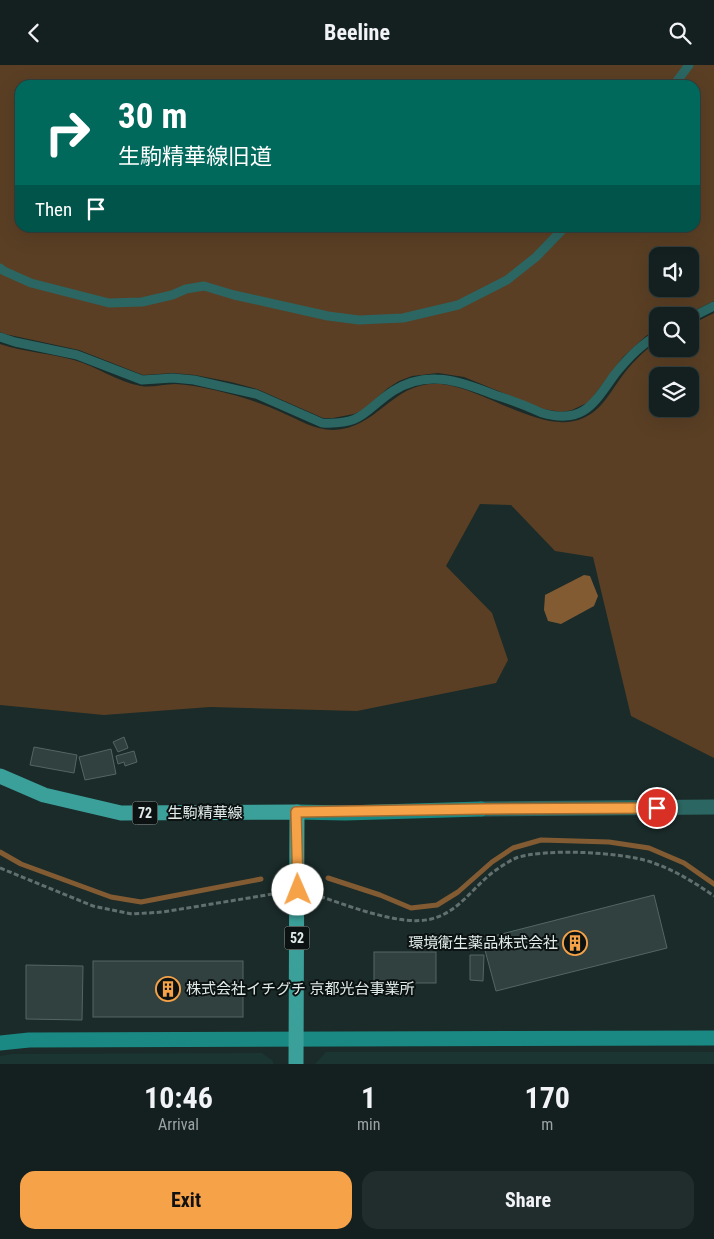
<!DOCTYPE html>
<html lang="en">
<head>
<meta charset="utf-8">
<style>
  body { margin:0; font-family:"Roboto Condensed","Noto Sans JP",sans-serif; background:#212d2c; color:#f1f3f6; height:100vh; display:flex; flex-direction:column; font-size:19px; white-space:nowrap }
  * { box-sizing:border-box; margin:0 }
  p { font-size:16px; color:#9da3a4 }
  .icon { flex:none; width:28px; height:28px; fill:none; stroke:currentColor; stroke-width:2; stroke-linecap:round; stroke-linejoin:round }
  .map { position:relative; height:999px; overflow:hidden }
  .side { display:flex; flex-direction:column; background:#14201f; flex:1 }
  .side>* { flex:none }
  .banner { position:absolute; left:15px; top:15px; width:685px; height:152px; border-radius:15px; box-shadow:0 5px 20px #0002,0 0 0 1px #333e3d; background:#00695c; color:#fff; overflow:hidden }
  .buttons { position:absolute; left:649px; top:182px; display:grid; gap:10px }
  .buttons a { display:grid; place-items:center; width:50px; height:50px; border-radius:10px; background:#14201f; box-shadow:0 5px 20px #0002,0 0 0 1px #333e3d; font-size:25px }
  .pin { position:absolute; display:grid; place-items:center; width:42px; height:42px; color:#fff; margin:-21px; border:2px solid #fff; border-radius:50%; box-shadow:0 1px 5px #0007 }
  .me { position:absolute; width:55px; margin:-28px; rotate:359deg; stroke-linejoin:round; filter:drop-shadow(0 0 4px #0008) }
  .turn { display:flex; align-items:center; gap:18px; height:105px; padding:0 20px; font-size:22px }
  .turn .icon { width:65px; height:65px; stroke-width:2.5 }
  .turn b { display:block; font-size:35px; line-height:42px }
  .then { display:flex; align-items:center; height:48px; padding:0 20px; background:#0003; gap:10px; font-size:19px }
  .eta { display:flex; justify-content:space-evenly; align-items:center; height:85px; text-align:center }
  .eta b { font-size:30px; font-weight:700; line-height:35px }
  .primary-button { display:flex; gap:10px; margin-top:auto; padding:10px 20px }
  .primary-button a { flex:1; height:58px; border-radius:15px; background:#f6a248; color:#111; font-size:20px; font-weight:700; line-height:58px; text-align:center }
  .primary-button a+a { background:#212d2c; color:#f1f3f6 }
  header { display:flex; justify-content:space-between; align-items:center; height:65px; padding:0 20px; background:#14201f; font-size:22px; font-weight:700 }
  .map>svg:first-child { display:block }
  .built { fill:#1b3533 }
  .green { fill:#5a3f24; fill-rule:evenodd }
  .water { fill:#835b33 }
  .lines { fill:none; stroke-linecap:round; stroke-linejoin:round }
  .stream { stroke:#835b33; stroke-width:5 }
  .building { fill:#304140; stroke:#546664 }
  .path { stroke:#61706e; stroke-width:3; stroke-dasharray:5 2.5; stroke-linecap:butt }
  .lane { stroke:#2b6662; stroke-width:9 }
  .street { stroke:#2b6662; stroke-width:15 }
  .secondary { stroke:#1b8983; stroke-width:15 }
  .primary { stroke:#3ba09a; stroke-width:15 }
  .route-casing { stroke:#a0692f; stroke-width:12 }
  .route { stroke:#f6a248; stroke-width:9 }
  .labels { text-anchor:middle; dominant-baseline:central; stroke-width:4; stroke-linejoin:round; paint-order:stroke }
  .shield { fill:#0b1211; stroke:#a1aaa9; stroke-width:1 }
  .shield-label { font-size:14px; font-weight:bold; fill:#e1ebea }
  .street-label { font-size:15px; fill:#e1ebea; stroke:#0b1211 }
  .poi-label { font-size:15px; fill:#e1ebea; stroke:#0b1211; text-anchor:end }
</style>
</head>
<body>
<header><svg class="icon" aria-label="back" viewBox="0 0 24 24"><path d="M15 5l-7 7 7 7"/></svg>Beeline<svg class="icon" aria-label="search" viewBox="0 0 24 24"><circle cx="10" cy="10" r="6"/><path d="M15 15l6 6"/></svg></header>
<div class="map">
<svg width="714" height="999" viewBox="0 0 714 999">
  <rect width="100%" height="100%" fill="#1a2b29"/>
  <g class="built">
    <polygon points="326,987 714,987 714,999 315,999"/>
    <polygon points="262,988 273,996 273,999 0,999 0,991 12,989"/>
  </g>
  <g class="green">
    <path d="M 0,0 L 714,0 L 714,236 L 683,251 L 658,251 L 657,264 L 646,271 L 623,292 L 589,337 L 572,345 L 562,347 L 543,344 L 464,312 L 438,308 L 412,311 L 399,316 L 388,323 L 363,345 L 354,349 L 333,353 L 323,353 L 257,324 L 231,317 L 195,310 L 173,308 L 143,310 L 79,285 L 5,269 L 0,267 ZM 20,20 L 695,20 L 695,162 L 20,162 ZM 658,191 L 690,191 L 690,224 L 658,224 Z"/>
    <path d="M 714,248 L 714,693 L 631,651 L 593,492 L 555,486 L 511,440 L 480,439 L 446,501 L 492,548 L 508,595 L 496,618 L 357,646 L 210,642 L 104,650 L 0,640 L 0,279 C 24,287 49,288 74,295 C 96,301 117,317 141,321 C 151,323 164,319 175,319 C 193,320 212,324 230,329 C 249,334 266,340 283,348 C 299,355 315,365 333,365 C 379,364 392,315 441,319 C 482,323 536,365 574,356 C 598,351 607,332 620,314 C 630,300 643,286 657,277 L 658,284 L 690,284 L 690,260 ZM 658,311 L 690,311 L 690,344 L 658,344 Z"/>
  </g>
  <polygon class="water" points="584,510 590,511 598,531 594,541 561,559 548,556 544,545 545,530"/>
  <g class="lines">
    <g class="stream">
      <polyline points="0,787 21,799 111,832 141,837 261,814"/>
      <polyline points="328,813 380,830 411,843 437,840 458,827 492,797 513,783 541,775 609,777 649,783 684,798 714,819"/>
    </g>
  </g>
  <g class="building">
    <polygon points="124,672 128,683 118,687 113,677"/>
    <polygon points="34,682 77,690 74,708 30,700"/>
    <polygon points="111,684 116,709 85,715 79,692"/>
    <polygon points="134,686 137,697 125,701 124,697 118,699 116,691"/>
    <polygon points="654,830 667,883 496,926 482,874"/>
    <rect x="374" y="887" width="62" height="31"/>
    <polygon points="470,890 484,890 483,916 470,915"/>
    <rect x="93" y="896" width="150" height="56"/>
    <polygon points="26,900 83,901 82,955 26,954"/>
  </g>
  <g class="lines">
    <g class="path">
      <polyline points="0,803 93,841 132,849 163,847 279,828"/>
      <path d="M 313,829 C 344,839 400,862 431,854 C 460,847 473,821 496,805 C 502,801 509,796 516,793 C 545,783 621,787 651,797 C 674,805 694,817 714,831"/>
    </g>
    <g class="lane">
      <polyline points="674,20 689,0"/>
      <polyline points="0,203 4,206 31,218 109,238 142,237 172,230 186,224 204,221 234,230 328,251 359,255 403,253 458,240 507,215 536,192 565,162"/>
      <polyline points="690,253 714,241"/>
      <path d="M 0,272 L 15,277 L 77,290 L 142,315 L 173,313 L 194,315 L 256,329 L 322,358 C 364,360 363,346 393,326 C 427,304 460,316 495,330 C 511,335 527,341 542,348 C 584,360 594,338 615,309 C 627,294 641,279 658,270"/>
    </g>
    <polyline class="street" points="481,744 714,742"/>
    <g class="secondary">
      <polyline points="297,747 345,748 481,744"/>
      <polyline points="0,978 29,975 714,973"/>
    </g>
    <polyline class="primary" points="0,711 44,730 121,748 297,747 296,999"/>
  </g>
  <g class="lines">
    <defs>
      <polyline id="route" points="298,825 296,747 481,744 657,743"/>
    </defs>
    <use href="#route" class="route-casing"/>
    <use href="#route" class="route"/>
  </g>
  <defs>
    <symbol id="building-ring" viewBox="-11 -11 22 22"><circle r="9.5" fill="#0b1211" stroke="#f6a248" stroke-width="1.5"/><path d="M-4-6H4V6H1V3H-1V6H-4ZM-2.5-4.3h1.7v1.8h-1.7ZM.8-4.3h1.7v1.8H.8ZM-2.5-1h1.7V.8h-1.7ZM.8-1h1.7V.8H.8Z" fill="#f6a248"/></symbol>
  </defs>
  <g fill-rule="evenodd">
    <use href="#building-ring" x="561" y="864" width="28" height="28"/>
    <use href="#building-ring" x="154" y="910" width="28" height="28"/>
  </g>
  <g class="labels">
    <g class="shield">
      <rect x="132.5" y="736.5" width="25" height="23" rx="4"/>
      <rect x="284.5" y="861.5" width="25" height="23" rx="4"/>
    </g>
    <g class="shield-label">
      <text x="145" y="748">72</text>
      <text x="297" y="873">52</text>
    </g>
    <g class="street-label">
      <text x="205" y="748">生駒精華線</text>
    </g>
    <g class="poi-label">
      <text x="558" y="878">環境衛生薬品株式会社</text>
      <text x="186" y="924" text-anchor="start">株式会社イチグチ 京都光台事業所</text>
    </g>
  </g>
</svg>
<div class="buttons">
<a><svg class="icon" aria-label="sound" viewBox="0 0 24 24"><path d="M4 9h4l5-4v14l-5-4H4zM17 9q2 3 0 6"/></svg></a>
<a><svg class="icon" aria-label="search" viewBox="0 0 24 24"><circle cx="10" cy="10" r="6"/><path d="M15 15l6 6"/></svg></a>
<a><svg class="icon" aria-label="layers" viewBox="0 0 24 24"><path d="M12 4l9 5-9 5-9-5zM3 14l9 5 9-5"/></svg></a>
</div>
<div class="pin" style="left:657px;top:743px;background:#d93025"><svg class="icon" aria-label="arrive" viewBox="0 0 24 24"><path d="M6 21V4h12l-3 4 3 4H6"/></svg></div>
<svg class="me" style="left:298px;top:825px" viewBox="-20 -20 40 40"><circle r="19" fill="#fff"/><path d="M0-13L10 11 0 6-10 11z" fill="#f6a248"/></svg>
<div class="banner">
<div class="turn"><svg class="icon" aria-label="right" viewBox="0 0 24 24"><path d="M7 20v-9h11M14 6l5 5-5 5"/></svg><div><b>30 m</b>生駒精華線旧道</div></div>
<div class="then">Then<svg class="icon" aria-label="arrive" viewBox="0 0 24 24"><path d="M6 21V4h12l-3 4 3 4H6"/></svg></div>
</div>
</div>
<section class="side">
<div class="eta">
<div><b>10:46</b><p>Arrival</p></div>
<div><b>1</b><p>min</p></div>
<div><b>170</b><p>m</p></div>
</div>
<div class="primary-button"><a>Exit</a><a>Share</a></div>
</section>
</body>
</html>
